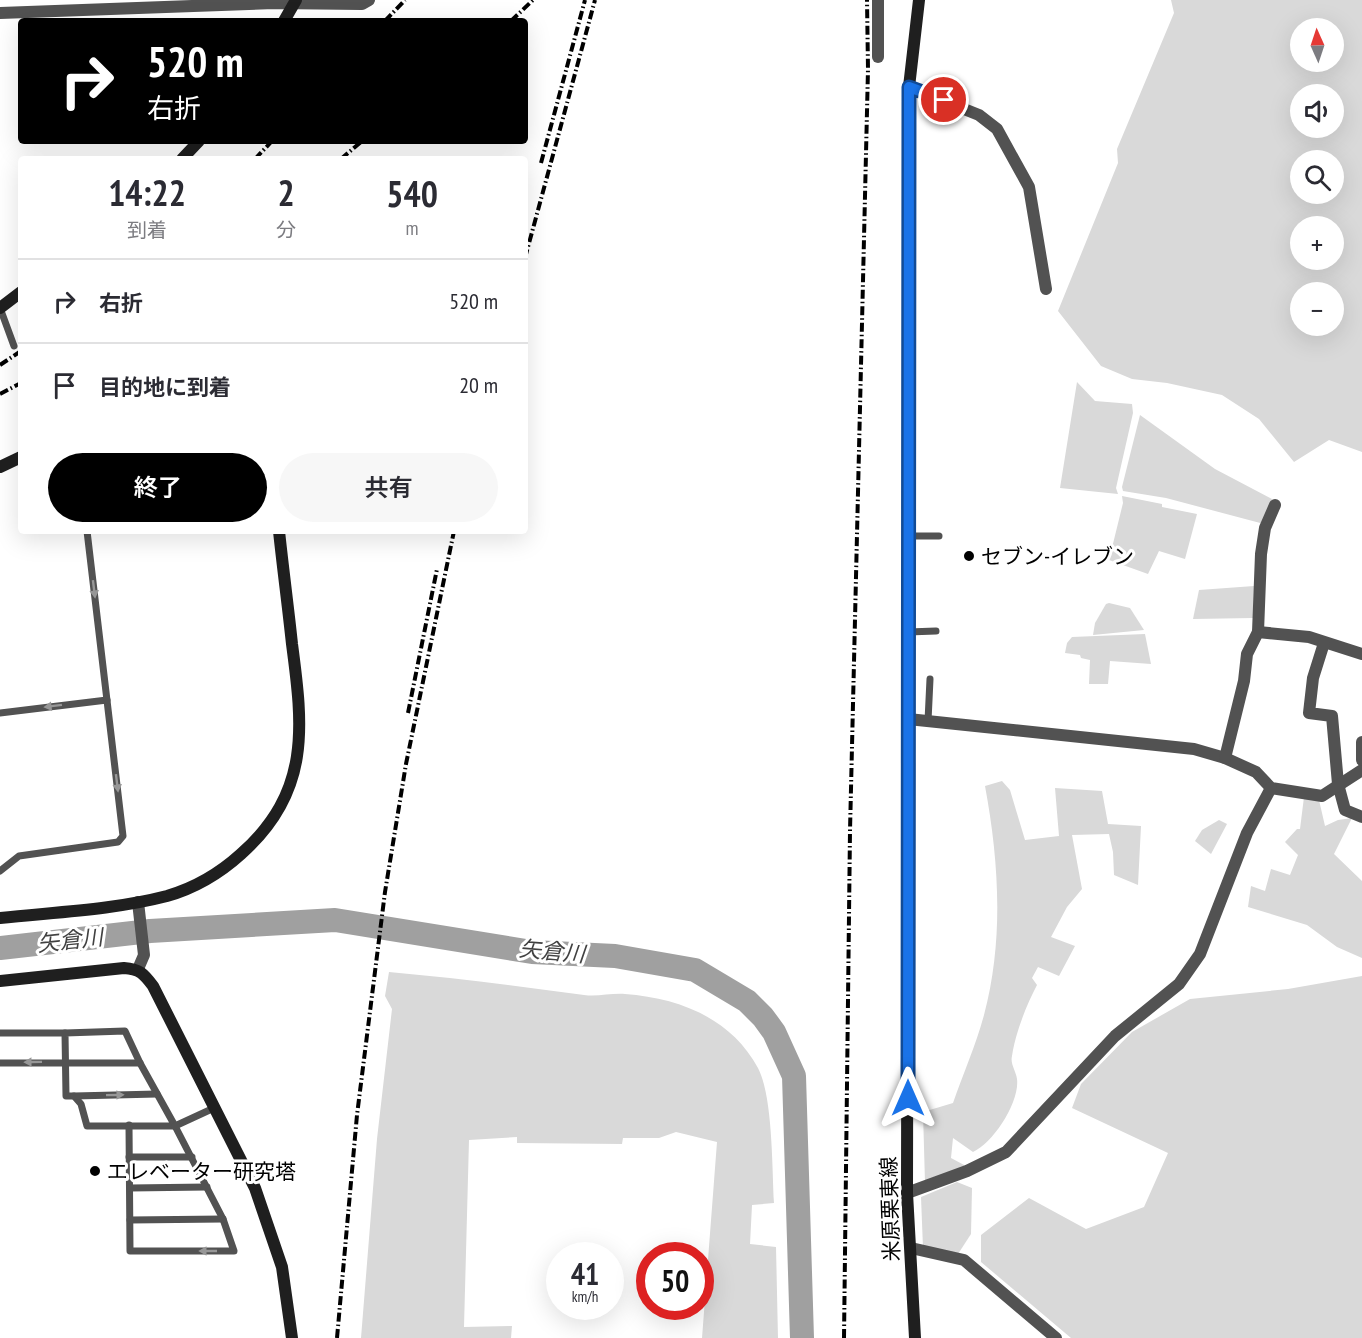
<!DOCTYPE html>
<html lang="ja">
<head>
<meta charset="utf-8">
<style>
  body { margin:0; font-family:"PT Sans Narrow","Noto Sans JP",sans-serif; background:#f7f7f7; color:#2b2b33; height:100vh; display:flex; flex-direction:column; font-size:22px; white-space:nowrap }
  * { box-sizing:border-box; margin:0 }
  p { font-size:20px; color:#7c7c81 }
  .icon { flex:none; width:33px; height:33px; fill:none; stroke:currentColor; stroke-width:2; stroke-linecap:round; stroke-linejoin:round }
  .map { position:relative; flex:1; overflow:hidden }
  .drawer { position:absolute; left:18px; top:156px; width:510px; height:378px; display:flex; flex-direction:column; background:#fff; border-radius:6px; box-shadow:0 6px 24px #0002 }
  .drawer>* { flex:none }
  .guide { position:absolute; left:18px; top:18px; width:510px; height:126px; border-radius:6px; box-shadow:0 6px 24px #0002; background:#000; color:#fff; overflow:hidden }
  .needle { width:39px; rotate:357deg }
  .tools { position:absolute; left:1290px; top:18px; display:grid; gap:12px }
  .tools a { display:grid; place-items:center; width:54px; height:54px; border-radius:50%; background:#fff; box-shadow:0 6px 24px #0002; font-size:30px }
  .speed { position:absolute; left:546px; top:1242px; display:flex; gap:12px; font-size:30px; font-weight:700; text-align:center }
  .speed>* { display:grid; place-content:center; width:78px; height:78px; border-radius:50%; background:#fff; box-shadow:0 6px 24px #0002; line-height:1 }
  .speed small { font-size:15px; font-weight:400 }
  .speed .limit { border:9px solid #d22; background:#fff; color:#111 }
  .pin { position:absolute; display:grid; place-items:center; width:51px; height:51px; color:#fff; margin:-26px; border:3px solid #fff; border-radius:50%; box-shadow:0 2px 6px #0007 }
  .me { position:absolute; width:66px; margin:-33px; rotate:0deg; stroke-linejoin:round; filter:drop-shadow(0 0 4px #0008) }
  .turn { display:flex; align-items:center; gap:21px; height:126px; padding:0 30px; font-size:27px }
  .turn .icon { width:78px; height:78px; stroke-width:2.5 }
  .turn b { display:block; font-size:42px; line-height:51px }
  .eta { display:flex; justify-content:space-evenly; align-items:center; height:102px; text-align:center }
  .eta b { font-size:36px; font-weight:600; line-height:42px }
  .button { display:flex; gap:12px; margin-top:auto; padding:12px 30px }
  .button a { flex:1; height:69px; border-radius:36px; background:#000; color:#fff; font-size:24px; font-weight:600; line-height:69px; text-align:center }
  .button a+a { background:#f7f7f7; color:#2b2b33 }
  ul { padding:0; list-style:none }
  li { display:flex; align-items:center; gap:18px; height:84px; padding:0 30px; border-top:2px solid #e1e1e2 }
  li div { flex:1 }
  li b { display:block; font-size:22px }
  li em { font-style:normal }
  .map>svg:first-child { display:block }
  .green { fill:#d9d9d9; fill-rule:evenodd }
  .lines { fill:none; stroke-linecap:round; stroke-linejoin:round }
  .river { stroke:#a0a0a0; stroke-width:24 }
  .lane { stroke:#525252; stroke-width:7 }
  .street { stroke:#525252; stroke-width:12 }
  .secondary { stroke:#1f1f1f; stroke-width:12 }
  .rail { stroke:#000; stroke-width:4; stroke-dasharray:9 3 1.5 3; stroke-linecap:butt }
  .oneway { fill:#979797 }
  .route-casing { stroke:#114b97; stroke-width:15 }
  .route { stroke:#1a73e8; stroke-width:10 }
  .poi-dot { fill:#000; stroke:#fff; stroke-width:2 }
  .labels { text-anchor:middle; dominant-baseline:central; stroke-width:6; stroke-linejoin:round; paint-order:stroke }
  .poi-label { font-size:21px; fill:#000; stroke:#fff; text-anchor:start }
  .street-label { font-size:21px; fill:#000; stroke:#fff }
  .water-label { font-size:22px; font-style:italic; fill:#414141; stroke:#fff }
</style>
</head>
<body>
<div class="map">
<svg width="1362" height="1338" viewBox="0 0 1362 1338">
  <rect width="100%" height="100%" fill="#fff"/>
  <g class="green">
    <path d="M 1171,0 L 1362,0 L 1362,452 L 1329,440 L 1294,462 L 1259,419 L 1222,395 L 1167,383 L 1132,379 L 1101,366 L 1058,311 L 1118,163 L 1117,149 L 1174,13 ZM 1300,28 L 1334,28 L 1334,62 L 1300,62 ZM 1300,94 L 1334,94 L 1334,128 L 1300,128 ZM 1300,160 L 1334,160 L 1334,194 L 1300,194 ZM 1300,226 L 1334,226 L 1334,260 L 1300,260 ZM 1300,292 L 1334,292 L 1334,326 L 1300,326 Z"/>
    <polygon points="1077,382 1095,401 1132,404 1133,413 1116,488 1118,494 1060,488"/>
    <polygon points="1140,415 1215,469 1272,499 1264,524 1166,498 1123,491 1122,487"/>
    <polygon points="1122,496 1162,504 1162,507 1197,514 1185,559 1159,551 1148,574 1109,560 1123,503"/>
    <polygon points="1254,586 1253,618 1193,619 1199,590"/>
    <polygon points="1109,603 1130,608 1144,630 1093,635 1095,623 1106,604"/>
    <polygon points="1145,634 1151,664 1110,661 1108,684 1089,684 1090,660 1081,658 1080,655 1065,653 1067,643 1072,637"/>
    <path d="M 1002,781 L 1010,790 L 1025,840 L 1059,836 L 1055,788 L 1102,791 L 1108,824 L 1141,826 L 1138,885 L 1114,875 L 1113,852 L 1109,834 L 1072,835 L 1082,889 L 1067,907 L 1051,937 L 1075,946 L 1059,976 L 1038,967 L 1032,978 L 1037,985 C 1026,1006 1015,1034 1012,1056 C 1010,1064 1016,1071 1017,1079 C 1020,1102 993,1143 973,1152 L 953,1138 L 951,1158 L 966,1166 L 925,1183 L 923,1112 L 953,1103 C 963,1074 976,1045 984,1015 C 1004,940 999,861 985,786 Z"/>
    <polygon points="1304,797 1319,800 1325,826 1338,820 1352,818 1334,854 1362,881 1362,958 1337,947 1307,925 1248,907 1251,886 1265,891 1271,869 1290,875 1298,855 1285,842 1297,829 1300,829"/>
    <polygon points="1219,820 1227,824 1211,854 1195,841 1202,830"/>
    <path d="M 389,972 C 455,978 519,986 584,995 C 597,997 611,993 625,994 C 679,998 731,1018 758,1068 C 773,1097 772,1168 774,1203 L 752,1205 L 750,1244 L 776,1247 L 778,1338 L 702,1338 L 717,1142 L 676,1132 L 659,1138 L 623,1138 L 622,1144 L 517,1143 L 517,1137 L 469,1140 L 464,1327 L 510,1326 L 512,1326 L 511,1338 L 361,1338 L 377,1139 L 392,1009 L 385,996 Z"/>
    <polygon points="1362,976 1362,1338 1071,1338 981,1262 981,1235 1029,1198 1086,1229 1144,1207 1168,1153 1072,1108 1081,1084 1132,1032 1190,999 1288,989"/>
    <polygon points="957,1182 972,1188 971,1234 958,1254 923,1248 921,1197"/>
  </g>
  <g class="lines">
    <polyline class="river" points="0,948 150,931 335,920 532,952 615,956 695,970 747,1001 763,1017 774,1032 794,1076 802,1338"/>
    <g class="lane">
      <polyline points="0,308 14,346"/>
      <polyline points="908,536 939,536"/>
      <polyline points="908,632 936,631"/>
      <polyline points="0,713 107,700"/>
      <polyline points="928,721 930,679"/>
      <polyline points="0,871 19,856 118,842 123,836 87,531"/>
      <polygon points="125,1031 140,1063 175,1126 87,1126 81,1104 74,1096 66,1096 65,1033"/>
      <polyline points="0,1033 65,1033"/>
      <polyline points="0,1063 140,1063"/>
      <polyline points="74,1096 157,1094"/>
      <polyline points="129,1125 130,1251 234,1251 223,1219 175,1126 214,1108"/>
      <polyline points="129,1157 192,1157"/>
      <polyline points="130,1188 207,1187"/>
      <polyline points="130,1220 223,1219"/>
    </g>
    <g class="street">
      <polyline points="0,13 274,3 362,4 369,0"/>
      <polyline points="878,57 878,0"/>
      <polyline points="909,87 979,115 997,129 1029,187 1046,289"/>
      <polyline points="1258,632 1309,637 1362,654"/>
      <polyline points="1324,643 1313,678 1309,713 1332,716 1338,784 1345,810 1362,817"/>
      <polyline points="908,719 1194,749 1225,758 1256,772 1271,788 1322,796 1362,770"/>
      <polyline points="1362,742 1362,760"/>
      <polyline points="1225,758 1244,681 1247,654 1258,632 1261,554 1265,528 1275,505"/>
      <polyline points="138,969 144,955 138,902"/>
      <polyline points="907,1193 967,1171 1006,1152 1115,1036 1179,984 1200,954 1247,833 1271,788"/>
      <polyline points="911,1248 964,1260 1056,1338"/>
    </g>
    <g class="secondary">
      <polyline points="284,21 296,0"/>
      <polyline points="182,159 199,141"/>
      <polyline points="0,308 21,292"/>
      <polyline points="0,467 21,457"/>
      <path d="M 0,918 C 55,912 113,910 167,896 C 195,888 220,873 241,854 C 311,792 303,727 292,644 C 288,606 283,569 279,531"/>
      <path d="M 0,981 L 124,968 C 140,969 144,974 153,986 L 255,1188 L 282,1267 L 292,1338"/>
      <polyline points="915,1338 907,1193 909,87 919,0"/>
    </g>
    <g class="rail">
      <polyline points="385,21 405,0"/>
      <polyline points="511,21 533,0"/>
      <polyline points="255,159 272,141"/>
      <polyline points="341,159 362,141"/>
      <polyline points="541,163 585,0"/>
      <polyline points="525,258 595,0"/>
      <polyline points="0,365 21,351"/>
      <polyline points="0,394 21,383"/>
      <polyline points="408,713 437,569"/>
      <polyline points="337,1338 357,1115 385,892 406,764 454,531"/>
      <polyline points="844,1338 850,831 868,69 867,0"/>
    </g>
  </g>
  <defs><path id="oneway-solid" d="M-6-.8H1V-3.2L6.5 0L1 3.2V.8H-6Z" transform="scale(1.5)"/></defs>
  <g class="oneway">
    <use href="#oneway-solid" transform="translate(94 589) rotate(83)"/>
    <use href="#oneway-solid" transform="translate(53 706) rotate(173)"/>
    <use href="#oneway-solid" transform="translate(117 783) rotate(83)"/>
    <use href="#oneway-solid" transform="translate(33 1062) rotate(179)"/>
    <use href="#oneway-solid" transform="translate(115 1095) rotate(-1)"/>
    <use href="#oneway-solid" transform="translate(208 1251) rotate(180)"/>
  </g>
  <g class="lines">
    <defs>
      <polyline id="route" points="908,1098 909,87 944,100"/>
    </defs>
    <use href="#route" class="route-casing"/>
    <use href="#route" class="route"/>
  </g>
  <g class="poi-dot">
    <circle cx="969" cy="556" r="6"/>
    <circle cx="95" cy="1171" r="6"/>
  </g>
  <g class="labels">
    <g class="poi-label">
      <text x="981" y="556">セブン-イレブン</text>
      <text x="107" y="1171">エレベーター研究塔</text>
    </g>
    <g class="street-label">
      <text transform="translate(890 1209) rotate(-92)">米原栗東線</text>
    </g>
    <g class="water-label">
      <text transform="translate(70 940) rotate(-6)">矢倉川</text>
      <text transform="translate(552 951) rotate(5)">矢倉川</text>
    </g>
  </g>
</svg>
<div class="tools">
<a><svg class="needle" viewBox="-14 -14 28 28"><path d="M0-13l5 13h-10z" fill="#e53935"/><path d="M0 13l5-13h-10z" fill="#7c7c81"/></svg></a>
<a><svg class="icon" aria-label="sound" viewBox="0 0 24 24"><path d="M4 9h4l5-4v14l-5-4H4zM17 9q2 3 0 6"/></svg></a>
<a><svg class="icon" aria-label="search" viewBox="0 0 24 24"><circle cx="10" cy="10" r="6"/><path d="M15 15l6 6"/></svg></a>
<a>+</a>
<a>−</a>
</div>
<div class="speed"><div>41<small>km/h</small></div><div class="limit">50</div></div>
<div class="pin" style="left:944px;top:100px;background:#d93025"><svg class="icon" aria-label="arrive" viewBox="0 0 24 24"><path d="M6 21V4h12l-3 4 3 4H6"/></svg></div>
<svg class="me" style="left:908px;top:1098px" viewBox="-20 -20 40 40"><path d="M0-17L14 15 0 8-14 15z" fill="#1a73e8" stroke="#fff" stroke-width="4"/></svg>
<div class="guide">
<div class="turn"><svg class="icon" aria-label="right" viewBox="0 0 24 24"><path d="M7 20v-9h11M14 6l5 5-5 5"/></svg><div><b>520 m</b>右折</div></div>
</div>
<section class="drawer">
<div class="eta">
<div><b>14:22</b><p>到着</p></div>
<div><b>2</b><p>分</p></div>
<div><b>540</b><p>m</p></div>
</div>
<ul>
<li><svg class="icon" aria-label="right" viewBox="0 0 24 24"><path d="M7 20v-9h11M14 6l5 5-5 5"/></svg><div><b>右折</b></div><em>520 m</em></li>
<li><svg class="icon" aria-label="arrive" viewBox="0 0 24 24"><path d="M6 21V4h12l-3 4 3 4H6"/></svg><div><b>目的地に到着</b></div><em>20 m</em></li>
</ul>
<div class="button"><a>終了</a><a>共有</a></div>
</section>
</div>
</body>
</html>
